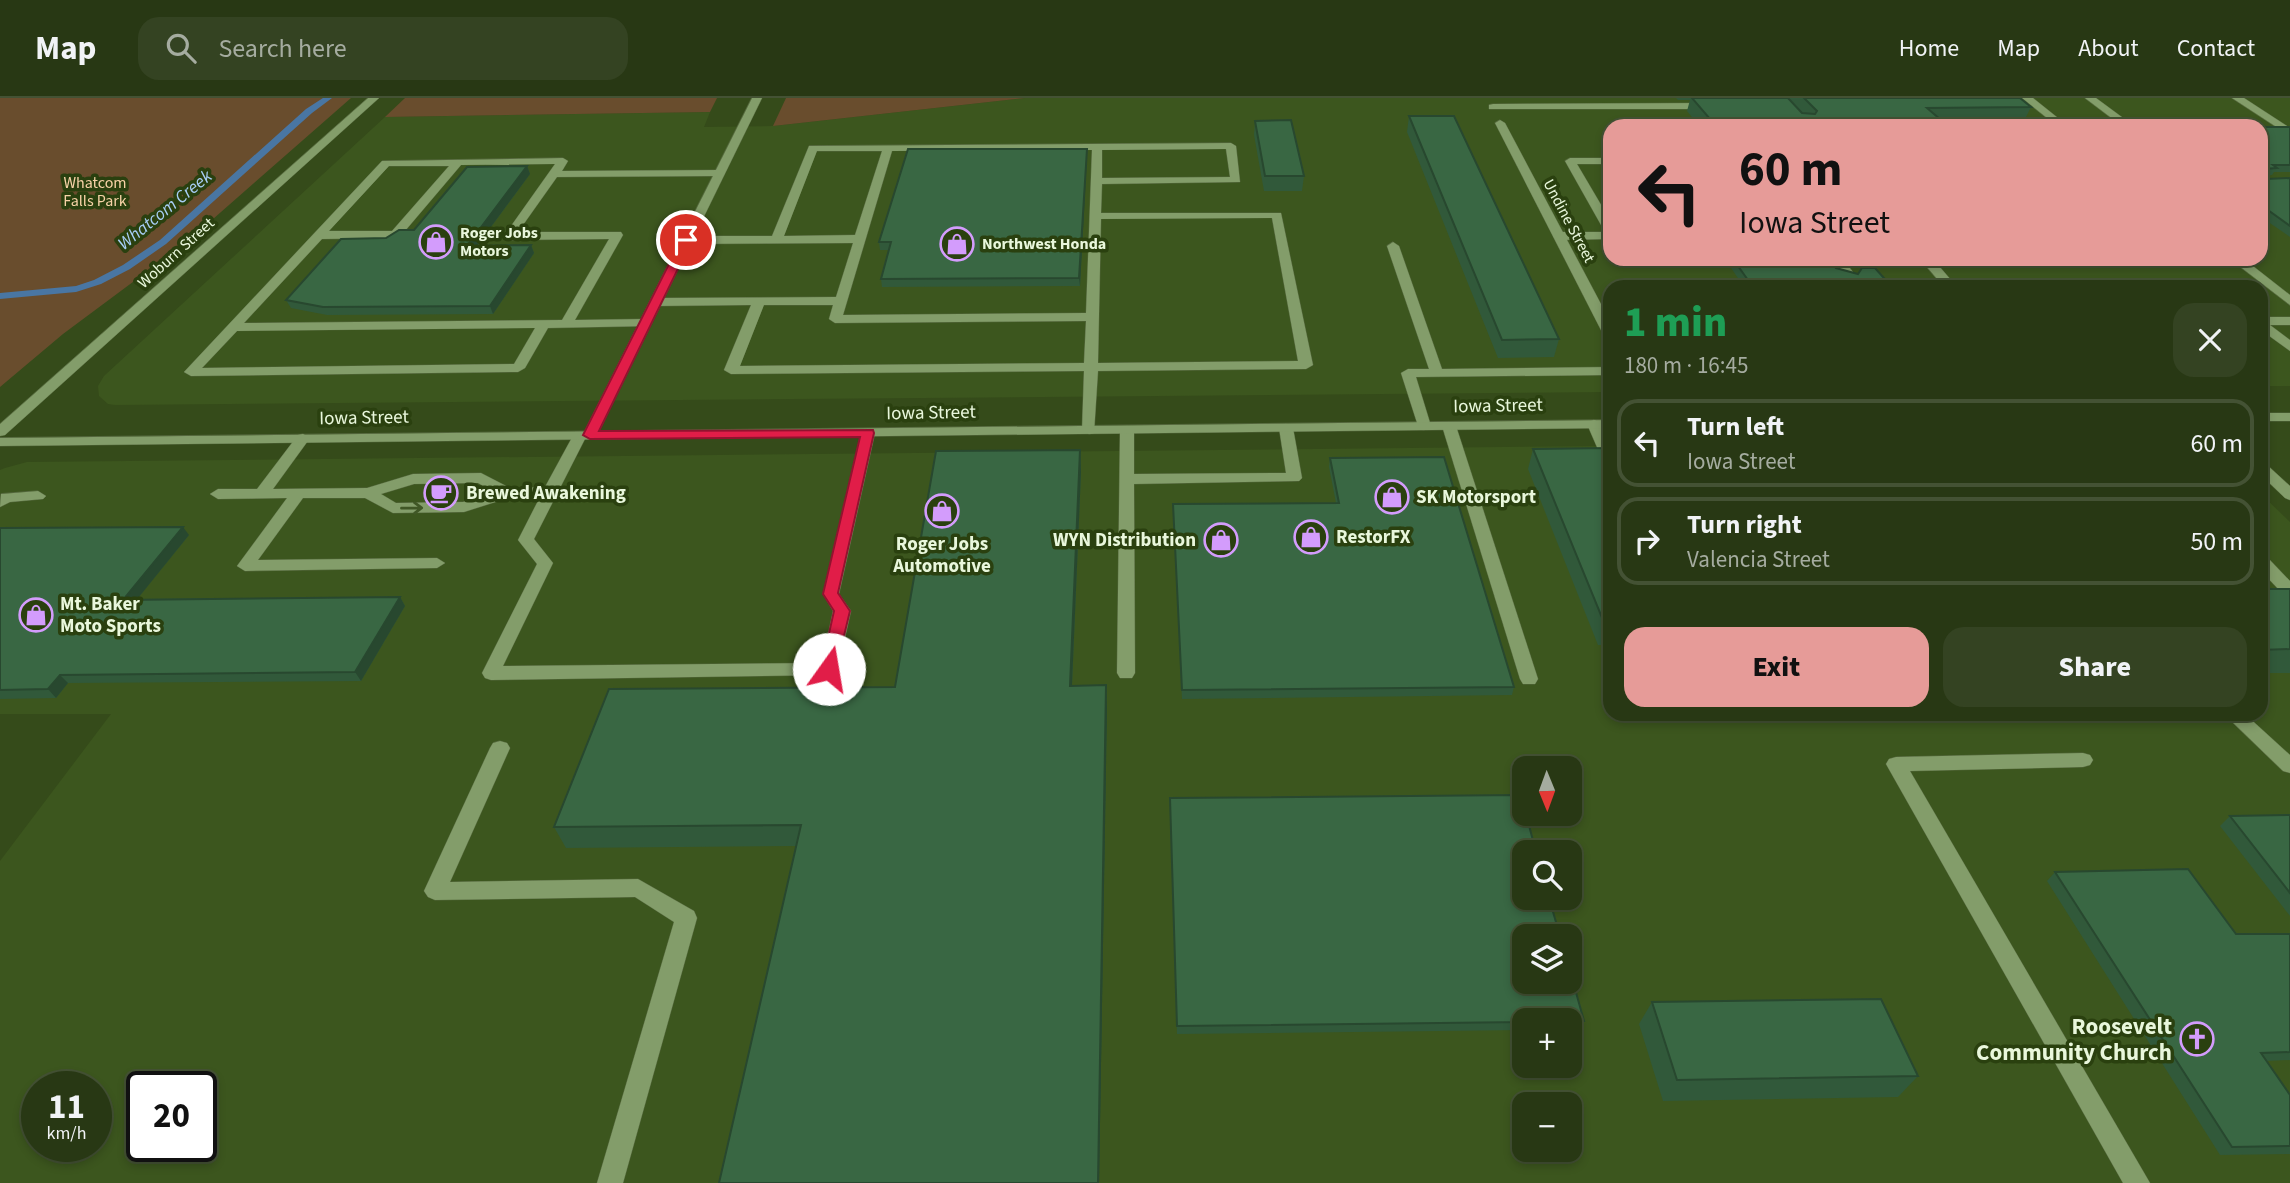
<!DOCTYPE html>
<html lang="en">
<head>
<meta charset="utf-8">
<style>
  body { margin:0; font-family:"Source Sans 3",sans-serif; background:#344322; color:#f1f3f6; height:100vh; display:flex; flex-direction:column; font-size:26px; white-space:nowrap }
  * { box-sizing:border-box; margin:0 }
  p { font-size:23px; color:#a5aca0 }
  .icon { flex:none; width:38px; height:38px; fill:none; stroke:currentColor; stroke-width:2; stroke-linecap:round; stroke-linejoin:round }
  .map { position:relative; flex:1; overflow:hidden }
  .sheet { position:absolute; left:1603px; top:182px; width:665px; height:441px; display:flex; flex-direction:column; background:#283814; border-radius:21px; box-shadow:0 4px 10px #0003,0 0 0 2px #445234 }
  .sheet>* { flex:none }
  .top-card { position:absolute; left:1603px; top:21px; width:665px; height:147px; border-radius:21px; box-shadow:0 4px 10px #0003,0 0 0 2px #445234; background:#e69b98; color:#111; overflow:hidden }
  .needle { width:46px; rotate:179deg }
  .fabs { position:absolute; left:1512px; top:658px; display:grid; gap:14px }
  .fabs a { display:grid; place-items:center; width:70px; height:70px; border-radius:14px; background:#283814; box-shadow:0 4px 10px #0003,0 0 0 2px #445234; font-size:35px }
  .speed { position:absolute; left:21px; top:973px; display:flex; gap:14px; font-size:35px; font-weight:700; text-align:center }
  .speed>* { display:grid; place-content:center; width:91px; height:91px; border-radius:50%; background:#283814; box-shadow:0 4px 10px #0003,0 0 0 2px #445234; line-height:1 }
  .speed small { font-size:18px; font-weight:400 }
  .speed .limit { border:4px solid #111; border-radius:10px; background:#fff; color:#111 }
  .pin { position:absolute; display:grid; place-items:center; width:60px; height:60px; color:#fff; margin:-30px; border:4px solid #fff; border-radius:50%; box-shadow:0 2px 7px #0007 }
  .me { position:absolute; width:77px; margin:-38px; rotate:13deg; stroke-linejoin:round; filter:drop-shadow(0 0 5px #0008) }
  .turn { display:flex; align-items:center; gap:24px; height:147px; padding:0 21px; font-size:32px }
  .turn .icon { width:91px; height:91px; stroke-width:2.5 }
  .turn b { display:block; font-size:49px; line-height:60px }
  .round { display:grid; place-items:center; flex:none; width:74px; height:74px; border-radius:21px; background:#344322 }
  .overview { display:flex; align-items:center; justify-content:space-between; height:119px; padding:0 21px }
  h1 { font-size:42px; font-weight:800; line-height:52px; color:#1e9e55 }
  .cta { display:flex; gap:14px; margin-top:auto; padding:14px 21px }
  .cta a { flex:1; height:80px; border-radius:21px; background:#e69b98; color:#111; font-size:28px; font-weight:800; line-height:80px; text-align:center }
  .cta a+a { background:#344322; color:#f1f3f6 }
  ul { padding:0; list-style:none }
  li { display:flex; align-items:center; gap:21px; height:88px; margin:0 14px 10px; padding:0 7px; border:4px solid #445234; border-radius:21px }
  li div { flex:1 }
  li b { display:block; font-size:26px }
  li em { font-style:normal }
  header { display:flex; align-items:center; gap:42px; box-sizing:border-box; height:98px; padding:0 35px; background:#283814; border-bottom:2px solid #445234 }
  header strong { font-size:33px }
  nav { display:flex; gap:38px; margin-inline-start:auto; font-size:24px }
  .search { width:490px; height:63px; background:#344322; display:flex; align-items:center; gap:18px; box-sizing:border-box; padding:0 24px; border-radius:21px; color:#a5aca0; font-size:26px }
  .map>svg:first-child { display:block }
  .built { fill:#3c561e; fill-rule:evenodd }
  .green { fill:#694d2d }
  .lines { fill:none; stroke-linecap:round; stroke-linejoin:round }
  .stream { fill:#4976a3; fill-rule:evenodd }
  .service-casing { stroke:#55683e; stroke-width:1 }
  .minor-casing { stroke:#55683e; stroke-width:1 }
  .tertiary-casing { stroke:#55683e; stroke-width:1 }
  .secondary-casing { stroke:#55683e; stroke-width:1 }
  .service { fill:#839d6a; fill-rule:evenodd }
  .minor { fill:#839d6a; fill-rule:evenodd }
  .tertiary { fill:#839d6a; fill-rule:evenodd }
  .secondary { fill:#839d6a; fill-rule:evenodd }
  .wall { fill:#31593a }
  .shaded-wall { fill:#28482f }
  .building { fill:#396743; stroke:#28482f; stroke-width:2 }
  .oneway { stroke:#405726 }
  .route { fill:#e11d48; stroke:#92132f; stroke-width:2 }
  .labels { text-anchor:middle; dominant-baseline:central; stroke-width:7; stroke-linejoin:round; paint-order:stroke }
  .far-park-label { font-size:16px; fill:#f7d2a7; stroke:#2a400f }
  .far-street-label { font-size:16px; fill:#e9f7dc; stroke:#2a400f }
  .far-poi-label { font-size:16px; font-weight:bold; fill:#e9f7dc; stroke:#2a400f; text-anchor:start }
  .far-water-label { font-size:18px; font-style:italic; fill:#a8cef6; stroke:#2a400f }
  .street-label { font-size:19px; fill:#e9f7dc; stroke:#2a400f }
  .poi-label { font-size:19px; font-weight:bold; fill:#e9f7dc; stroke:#2a400f; text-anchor:start }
  .near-poi-label { font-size:23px; font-weight:bold; fill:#e9f7dc; stroke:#2a400f; text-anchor:end }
</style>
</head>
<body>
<header>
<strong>Map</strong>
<div class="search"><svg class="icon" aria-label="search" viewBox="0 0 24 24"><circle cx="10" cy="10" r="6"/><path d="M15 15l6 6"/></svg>Search here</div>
<nav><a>Home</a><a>Map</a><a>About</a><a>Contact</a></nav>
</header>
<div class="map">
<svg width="2290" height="1085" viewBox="0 0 2290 1085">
  <rect width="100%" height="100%" fill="#354b1a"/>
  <g class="built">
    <path d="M 1025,0 L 2290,0 L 2290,288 L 2261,288 L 2261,189 L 1610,189 L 1610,294 L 115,307 L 108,306 L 99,298 L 98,288 L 104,278 L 385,19 L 710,14 L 704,29 L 773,28 ZM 1610,28 L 2261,28 L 2261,161 L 1610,161 Z"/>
    <path d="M 1610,348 L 1610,616 L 2261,616 L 2261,396 L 2290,424 L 2290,1085 L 0,1085 L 0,763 L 111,616 L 0,616 L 0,372 L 5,370 L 27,364 ZM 1524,670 L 1570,670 L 1570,716 L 1524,716 ZM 1524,754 L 1570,754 L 1570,800 L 1524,800 ZM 1524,838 L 1570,838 L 1570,884 L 1524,884 ZM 1524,922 L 1570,922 L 1570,968 L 1524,968 ZM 37,989 L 96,989 L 96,1048 L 37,1048 ZM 142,989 L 201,989 L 201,1048 L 142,1048 ZM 1524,1006 L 1570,1006 L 1570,1052 L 1524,1052 Z"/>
  </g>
  <g class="green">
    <polygon points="0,0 351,0 188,143 63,236 0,289"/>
    <polygon points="405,0 717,0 710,14 385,19"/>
    <polygon points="786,0 1025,0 773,28"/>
  </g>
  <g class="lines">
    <polygon class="stream" points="323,0 332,0 312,15 166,146 130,171 101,186 76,194 0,201 0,195 76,188 94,182 123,167 160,142 306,11"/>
    <defs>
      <g id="service">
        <polygon points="2022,0 2033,0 2068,28 2057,28"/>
        <polygon points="2085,0 2096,0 2134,28 2122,28"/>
        <polygon points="2232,0 2244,0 2287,28 2278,30"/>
        <polygon points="1493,6 1710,5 1715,8 1710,11 1489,11 1489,7"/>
        <path d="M 1231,45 L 1236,48 L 1240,84 L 1102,86 L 1101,115 L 1281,115 L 1313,267 L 1306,271 L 1098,273 L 1094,335 L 1089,336 L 1082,332 L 1084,273 L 731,276 L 724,272 L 751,207 L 656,208 L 650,204 L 656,200 L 836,199 L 853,145 L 686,146 L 680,142 L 686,138 L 772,138 L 809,48 ZM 1226,51 L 1230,79 L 1102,80 L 1102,52 ZM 1092,52 L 1086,215 L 843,217 L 892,53 ZM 817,53 L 882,53 L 855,137 L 784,138 ZM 1272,120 L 1298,263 L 1098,265 L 1101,121 ZM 764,207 L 833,207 L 829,221 L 835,225 L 1086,223 L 1084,265 L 740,268 Z"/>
        <path d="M 563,60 L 568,63 L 562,73 L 720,72 L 725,75 L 720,78 L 557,79 L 518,134 L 621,134 L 623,137 L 575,222 L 645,221 L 652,225 L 650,228 L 548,230 L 525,270 L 518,274 L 191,278 L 184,274 L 382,63 ZM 555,66 L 504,138 L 510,142 L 609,141 L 562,222 L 244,225 L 322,141 L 399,140 L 461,67 ZM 389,68 L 449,68 L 392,133 L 329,133 ZM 535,230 L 514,266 L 202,270 L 237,233 Z"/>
        <polygon points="1570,60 1610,60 1610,66 1577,66 1610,122 1610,141 1559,142 1553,138 1559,134 1605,134 1565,63"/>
        <polygon points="1393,144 1399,148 1442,271 1610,269 1610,277 1416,279 1431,328 1424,332 1419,331 1401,275 1408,271 1429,271 1387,148"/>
        <polygon points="1831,161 1843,161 1856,178 1854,181 1846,181"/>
        <polygon points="1920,161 1933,161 1957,189 1944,189"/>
        <polygon points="2230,161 2244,161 2290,197 2290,207"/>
        <polygon points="2261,219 2290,219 2290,227 2270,227 2290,242 2290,253 2261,232"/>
        <path d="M 1594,322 C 1610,328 1610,352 1610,368 L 1603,363 L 1587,326 Z"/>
        <polygon points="1449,324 1456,328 1538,581 1535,586 1523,586 1520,581 1442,328"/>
        <polygon points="1286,326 1293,330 1302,380 1299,383 1134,386 1135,575 1132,580 1120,580 1117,575 1120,332 1127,328 1134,332 1134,376 1286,375 1279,330"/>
        <path d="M 868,331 L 875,335 L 839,496 L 851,513 L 838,571 L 835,576 L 829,577 L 491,582 L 485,580 L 482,575 L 537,466 L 518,442 L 540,399 L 508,400 L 464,414 L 393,415 L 365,400 L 303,400 L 258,462 L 437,460 L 445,465 L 437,470 L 245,473 L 237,468 L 287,400 L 218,401 L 210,396 L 218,391 L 257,391 L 298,337 L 303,336 L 310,340 L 273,391 L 367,390 L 413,376 L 481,375 L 510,390 L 545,389 L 575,334 L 585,334 L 587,337 L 534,441 L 553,465 L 503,568 L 822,565 L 833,513 L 823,496 L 861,335 ZM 478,385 L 494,394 L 463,404 L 396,405 L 381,396 L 414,386 Z"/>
        <polygon points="38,393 46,398 43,401 10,404 0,409 1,396"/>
        <polygon points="2261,458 2267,459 2290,483 2290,499 2284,497 2261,473"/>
        <polygon points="2224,616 2245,616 2290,657 2290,675 2283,673"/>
        <polygon points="500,643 507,645 510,650 450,784 638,781 694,813 697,820 623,1085 597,1085 674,824 635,799 435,802 428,799 424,793 490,650 493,645"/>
        <polygon points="2083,655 2090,657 2093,662 2090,667 2083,669 1910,673 2150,1085 2123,1085 1886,666 1889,661 1896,659"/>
      </g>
      <g id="minor">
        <polygon points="752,0 762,0 597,337 590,341 585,340 583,337"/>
        <polygon points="1500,22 1505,25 1610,223 1610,240 1603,236 1495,25"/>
        <polygon points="2261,364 2266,366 2290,388 2290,402 2285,400 2261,377"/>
      </g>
      <polygon id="tertiary" points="368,0 379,0 5,337 0,338 0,326"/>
      <g id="secondary">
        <rect x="2261" y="315" width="29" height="8"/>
        <polygon points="1610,322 1610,330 0,348 0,340"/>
      </g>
    </defs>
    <use href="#service" class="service-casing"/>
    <use href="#minor" class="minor-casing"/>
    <use href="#tertiary" class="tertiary-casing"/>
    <use href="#secondary" class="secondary-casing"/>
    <use href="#service" class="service"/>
    <use href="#minor" class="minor"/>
    <use href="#tertiary" class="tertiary"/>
    <use href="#secondary" class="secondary"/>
  </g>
  <g class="wall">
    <polygon points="1676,0 2020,0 2031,9 2024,23 1944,24 1948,28 1699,28 1687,13 1690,2 1678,2"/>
    <polygon points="1409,18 1559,241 1554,259 1498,260 1407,34"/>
    <polygon points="1255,23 1304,78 1302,93 1264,93 1254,37"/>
    <polygon points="2261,29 2290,29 2290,74 2274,74 2272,77 2263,78 2266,81 2290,80 2290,139 2261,119"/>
    <polygon points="1087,51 1080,188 882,189 881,181 889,152 880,152 879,144"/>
    <polygon points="527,68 530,76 477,148 531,147 534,155 493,216 327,217 291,210 286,202 386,140 414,132"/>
    <polygon points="1725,161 1828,161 1836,170 1890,189 1744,189"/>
    <polygon points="1610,350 1610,547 1598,547 1528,371 1533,351"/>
    <polygon points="1080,352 1081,374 1072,588 1107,609 1099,1085 719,1085 796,748 566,750 554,729 895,589"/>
    <polygon points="1330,360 1514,589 1512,597 1182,601 1173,406 1336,405 1329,369"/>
    <polygon points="0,430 189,437 137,501 400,499 405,508 361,583 68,585 56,600 0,601"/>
    <rect x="2261" y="491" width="29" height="84"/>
    <polygon points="1170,709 1584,923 1580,931 1570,931 1570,922 1524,922 1524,932 1177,936"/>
    <polygon points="2290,717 2290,818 2220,728 2230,718"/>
    <polygon points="2055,774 2236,836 2290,836 2290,962 2266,963 2290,997 2290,1056 2220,1057 2047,783"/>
    <polygon points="1652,904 1918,978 1898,999 1663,1003 1639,926"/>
  </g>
  <g class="shaded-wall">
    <polygon points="1087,51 1087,58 1080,188 1079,180"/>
    <polygon points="527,68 530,76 471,156 467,148"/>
    <polygon points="531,147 534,155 493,216 490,208"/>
    <polygon points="1080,352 1081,374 1071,609 1070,588"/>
    <polygon points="183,429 189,437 130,510 123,502"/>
    <polygon points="400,499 405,508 361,583 355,574"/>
    <polygon points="60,577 68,585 56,600 48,591"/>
    <polygon points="1106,587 1107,609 1099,1085 1098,1085"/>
  </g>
  <g class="building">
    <polygon points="1692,0 1788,0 1802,15 1815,16 1817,13 1804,0 2020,0 2031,9 1927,10 1948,28 1716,28"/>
    <polygon points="1409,18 1454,18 1559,241 1502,242"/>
    <polygon points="1291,22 1304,78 1265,78 1255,23"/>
    <polygon points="2261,29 2290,29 2290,67 2273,67 2277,70 2264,71 2263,78 2266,81 2290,80 2290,128 2261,107"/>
    <polygon points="908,51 1087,51 1079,180 881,181 891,144 879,144"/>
    <polygon points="527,68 467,148 531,147 490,208 323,209 286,202 341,141 386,140 399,132 414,132 467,69"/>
    <polygon points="1733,161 1828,161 1836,170 1858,176 1862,170 1875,170 1891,188 1890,189 1753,189"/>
    <polygon points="1610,350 1610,527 1605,527 1533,351"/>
    <polygon points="1080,352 1070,588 1106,587 1098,1085 719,1085 801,727 554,729 609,591 895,589 936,353"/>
    <polygon points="1444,359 1514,589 1182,592 1173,406 1339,405 1330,360"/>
    <polygon points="183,429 123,502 400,499 355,574 60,577 48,591 0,592 0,430"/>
    <polygon points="2261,491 2290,491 2290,551 2261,552"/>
    <polygon points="1520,697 1524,711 1524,716 1526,716 1536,754 1524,754 1524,800 1549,800 1560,838 1524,838 1524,884 1570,884 1570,873 1584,923 1524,922 1524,924 1177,928 1170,700"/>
    <polygon points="2290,717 2290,795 2230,718"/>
    <polygon points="2188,771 2236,836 2290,836 2290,954 2261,955 2290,997 2290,1048 2232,1049 2055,774"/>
    <polygon points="1881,901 1918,978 1677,982 1652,904"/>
  </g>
  <defs><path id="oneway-shaft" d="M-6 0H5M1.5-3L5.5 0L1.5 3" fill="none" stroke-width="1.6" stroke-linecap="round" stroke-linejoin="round" transform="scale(1.75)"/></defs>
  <use class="oneway" href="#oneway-shaft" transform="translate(412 410) rotate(-1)"/>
  <polygon class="route" points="686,139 692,142 599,333 873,332 874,335 838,495 850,513 835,575 823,575 821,571 834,513 823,496 860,339 590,341 583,337 681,142"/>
  <defs>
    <symbol id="shop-ring" viewBox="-11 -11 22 22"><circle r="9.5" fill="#2a400f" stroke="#d39cfc" stroke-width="1.5"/><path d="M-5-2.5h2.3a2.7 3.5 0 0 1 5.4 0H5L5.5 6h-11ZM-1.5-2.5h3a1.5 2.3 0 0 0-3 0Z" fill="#d39cfc"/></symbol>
    <symbol id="cafe-ring" viewBox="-11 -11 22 22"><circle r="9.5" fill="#2a400f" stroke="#d39cfc" stroke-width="1.5"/><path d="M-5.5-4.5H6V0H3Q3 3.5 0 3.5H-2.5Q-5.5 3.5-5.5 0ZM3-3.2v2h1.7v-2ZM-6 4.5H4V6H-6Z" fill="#d39cfc"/></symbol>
    <symbol id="church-ring" viewBox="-11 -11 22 22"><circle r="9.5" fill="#2a400f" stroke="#d39cfc" stroke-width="1.5"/><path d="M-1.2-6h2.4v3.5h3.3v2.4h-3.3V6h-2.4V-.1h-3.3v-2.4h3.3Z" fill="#d39cfc"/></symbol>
  </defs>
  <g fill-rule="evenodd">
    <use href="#shop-ring" x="417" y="125" width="38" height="38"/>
    <use href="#shop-ring" x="938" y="127" width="38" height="38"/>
    <use href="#cafe-ring" x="422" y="376" width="38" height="38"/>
    <use href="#shop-ring" x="1373" y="380" width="38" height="38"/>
    <use href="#shop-ring" x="923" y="394" width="38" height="38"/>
    <use href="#shop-ring" x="1292" y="420" width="38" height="38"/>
    <use href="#shop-ring" x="1202" y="423" width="38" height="38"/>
    <use href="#shop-ring" x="17" y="498" width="38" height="38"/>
    <use href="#church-ring" x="2178" y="922" width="38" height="38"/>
  </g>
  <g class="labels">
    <g class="far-park-label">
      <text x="95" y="85">Whatcom<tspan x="95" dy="18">Falls Park</tspan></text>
    </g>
    <g class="far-street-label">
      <text transform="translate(1569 123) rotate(62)">Undine Street</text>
      <text transform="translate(176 155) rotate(-42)">Woburn Street</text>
    </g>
    <g class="far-poi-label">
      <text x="460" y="135">Roger Jobs<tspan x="460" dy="18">Motors</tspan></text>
      <text x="982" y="146">Northwest Honda</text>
    </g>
    <g class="far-water-label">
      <text transform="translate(165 112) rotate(-39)">Whatcom Creek</text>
    </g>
    <g class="street-label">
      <text transform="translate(1498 308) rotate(-1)">Iowa Street</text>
      <text transform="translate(931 315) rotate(-1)">Iowa Street</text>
      <text transform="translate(364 320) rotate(-1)">Iowa Street</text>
    </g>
    <g class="poi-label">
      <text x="466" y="395">Brewed Awakening</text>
      <text x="1416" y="399">SK Motorsport</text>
      <text x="1336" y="439">RestorFX</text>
      <text x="1196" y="442" text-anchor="end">WYN Distribution</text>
      <text x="942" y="446" text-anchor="middle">Roger Jobs<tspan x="942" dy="22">Automotive</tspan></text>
      <text x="60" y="506">Mt. Baker<tspan x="60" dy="22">Moto Sports</tspan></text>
    </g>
    <g class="near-poi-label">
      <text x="2172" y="928">Roosevelt<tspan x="2172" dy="26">Community Church</tspan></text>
    </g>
  </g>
</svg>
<div class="fabs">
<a><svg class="needle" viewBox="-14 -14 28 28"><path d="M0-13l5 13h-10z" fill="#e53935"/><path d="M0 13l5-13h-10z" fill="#a5aca0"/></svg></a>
<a><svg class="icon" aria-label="search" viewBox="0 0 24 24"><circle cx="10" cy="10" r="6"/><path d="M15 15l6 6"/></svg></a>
<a><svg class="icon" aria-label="layers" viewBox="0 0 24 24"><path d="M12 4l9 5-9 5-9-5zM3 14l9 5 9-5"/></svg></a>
<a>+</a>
<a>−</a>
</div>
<div class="speed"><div>11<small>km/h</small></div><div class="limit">20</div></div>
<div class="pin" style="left:686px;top:142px;background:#d93025"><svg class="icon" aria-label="arrive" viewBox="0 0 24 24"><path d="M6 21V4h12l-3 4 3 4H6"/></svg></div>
<svg class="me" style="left:829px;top:571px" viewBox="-20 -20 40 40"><circle r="19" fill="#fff"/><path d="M0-13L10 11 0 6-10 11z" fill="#e11d48"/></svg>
<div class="top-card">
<div class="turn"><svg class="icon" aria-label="left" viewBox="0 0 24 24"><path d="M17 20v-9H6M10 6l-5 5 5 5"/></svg><div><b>60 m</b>Iowa Street</div></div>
</div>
<section class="sheet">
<div class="overview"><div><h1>1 min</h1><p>180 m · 16:45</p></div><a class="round"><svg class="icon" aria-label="close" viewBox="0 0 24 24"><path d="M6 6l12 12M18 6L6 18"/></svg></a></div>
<ul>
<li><svg class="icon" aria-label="left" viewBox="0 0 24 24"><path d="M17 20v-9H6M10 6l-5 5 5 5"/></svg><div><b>Turn left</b><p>Iowa Street</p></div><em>60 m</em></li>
<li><svg class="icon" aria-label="right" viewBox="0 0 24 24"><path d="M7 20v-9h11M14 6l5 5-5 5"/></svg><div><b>Turn right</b><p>Valencia Street</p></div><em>50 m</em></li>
</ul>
<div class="cta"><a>Exit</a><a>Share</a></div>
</section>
</div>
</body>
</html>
